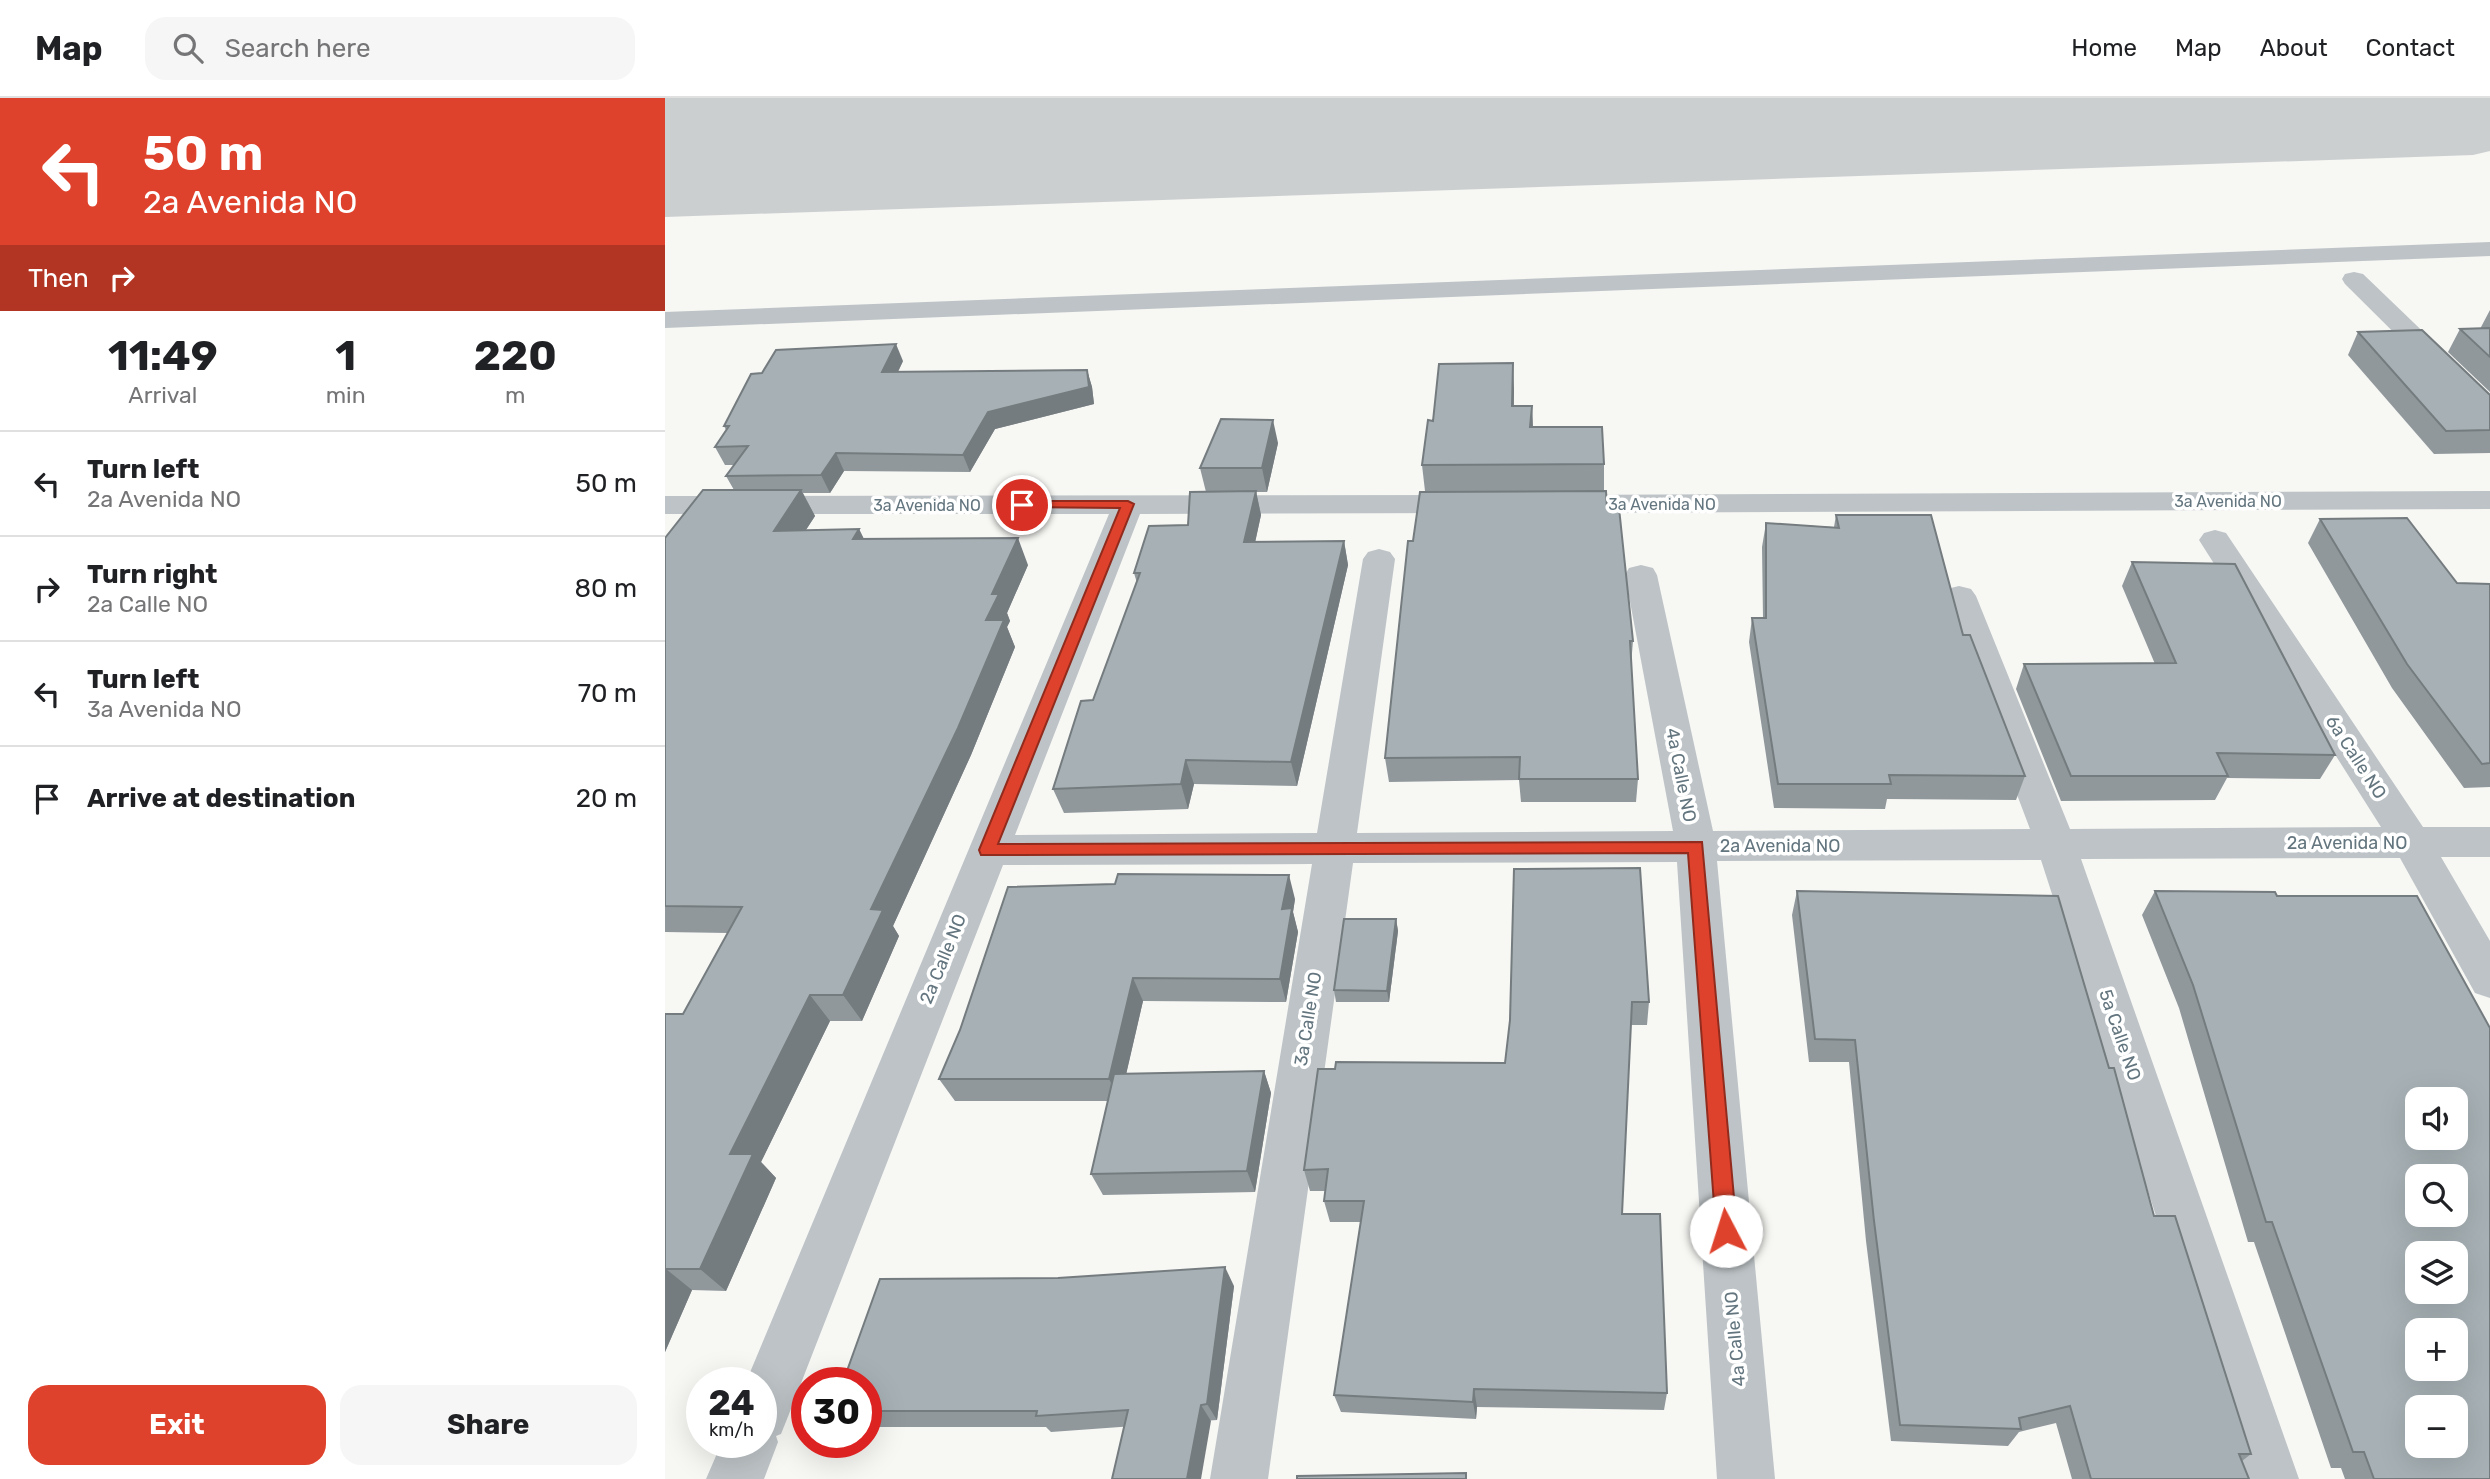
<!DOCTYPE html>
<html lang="en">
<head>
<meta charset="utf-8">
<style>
  body { margin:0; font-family:Rubik,sans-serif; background:#f6f6f6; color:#202124; height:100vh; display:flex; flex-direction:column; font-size:26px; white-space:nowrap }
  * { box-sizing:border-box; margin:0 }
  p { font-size:23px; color:#757577 }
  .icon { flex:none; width:38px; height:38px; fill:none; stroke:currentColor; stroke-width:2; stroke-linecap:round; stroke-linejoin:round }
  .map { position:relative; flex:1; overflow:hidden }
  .drawer { display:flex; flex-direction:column; background:#fff; width:665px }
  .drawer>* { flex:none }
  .banner { background:#df422c; color:#fff; overflow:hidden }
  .buttons { position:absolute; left:1740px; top:989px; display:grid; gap:14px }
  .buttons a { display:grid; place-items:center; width:63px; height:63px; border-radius:14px; background:#fff; box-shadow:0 7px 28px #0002; font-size:35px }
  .speed { position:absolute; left:21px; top:1269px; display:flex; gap:14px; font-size:35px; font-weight:700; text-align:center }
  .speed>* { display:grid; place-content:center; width:91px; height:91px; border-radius:50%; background:#fff; box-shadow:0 7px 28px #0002; line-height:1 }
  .speed small { font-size:18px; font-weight:400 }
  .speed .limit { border:10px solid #d22; background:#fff; color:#111 }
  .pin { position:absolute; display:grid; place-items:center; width:60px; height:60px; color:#fff; margin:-30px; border:4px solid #fff; border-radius:50%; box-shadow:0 2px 7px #0007 }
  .me { position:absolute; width:77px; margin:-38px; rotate:355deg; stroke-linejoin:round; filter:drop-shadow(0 0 5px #0008) }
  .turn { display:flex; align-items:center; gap:24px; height:147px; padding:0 28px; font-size:32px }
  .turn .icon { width:91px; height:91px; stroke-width:2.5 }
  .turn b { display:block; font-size:49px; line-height:60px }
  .then { display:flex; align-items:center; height:66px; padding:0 28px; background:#0003; gap:14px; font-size:26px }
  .eta { display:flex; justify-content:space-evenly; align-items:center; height:119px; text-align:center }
  .eta b { font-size:42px; font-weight:700; line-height:49px }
  .primary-button { display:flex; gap:14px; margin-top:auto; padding:14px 28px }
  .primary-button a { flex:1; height:80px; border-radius:21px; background:#df422c; color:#fff; font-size:28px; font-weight:700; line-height:80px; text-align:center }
  .primary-button a+a { background:#f6f6f6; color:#202124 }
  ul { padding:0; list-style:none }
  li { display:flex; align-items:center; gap:21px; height:105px; padding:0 28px; border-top:2px solid #e0e0e0 }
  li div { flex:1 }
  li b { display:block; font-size:26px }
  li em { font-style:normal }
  header { display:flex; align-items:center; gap:42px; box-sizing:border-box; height:98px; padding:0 35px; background:#fff; border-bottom:2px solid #e0e0e0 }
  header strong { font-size:33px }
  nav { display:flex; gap:38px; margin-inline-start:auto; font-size:24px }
  .search { width:490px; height:63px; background:#f6f6f6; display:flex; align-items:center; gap:18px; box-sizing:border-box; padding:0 24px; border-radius:21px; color:#757577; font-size:26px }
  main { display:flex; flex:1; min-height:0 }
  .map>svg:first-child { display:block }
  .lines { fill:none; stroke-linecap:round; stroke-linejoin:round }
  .taxiway { fill:#cbcfd0; fill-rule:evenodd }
  .runway { fill:#cbcfd0; fill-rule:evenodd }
  .minor { fill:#bdc3c6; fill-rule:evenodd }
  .wall { fill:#90989c }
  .shaded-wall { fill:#757c7f }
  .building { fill:#a7b1b5; stroke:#757c7f; stroke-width:2; fill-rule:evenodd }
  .route { fill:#df422c; stroke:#912b1d; stroke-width:2 }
  .labels { text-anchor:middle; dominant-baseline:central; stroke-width:7; stroke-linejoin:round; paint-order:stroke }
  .far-street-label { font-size:16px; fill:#63757e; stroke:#fff }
  .street-label { font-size:18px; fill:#63757e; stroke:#fff }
</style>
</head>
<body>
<header>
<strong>Map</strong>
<div class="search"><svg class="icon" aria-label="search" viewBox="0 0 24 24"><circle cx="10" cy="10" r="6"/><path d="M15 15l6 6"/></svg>Search here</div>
<nav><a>Home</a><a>Map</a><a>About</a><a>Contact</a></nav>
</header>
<main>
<section class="drawer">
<div class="banner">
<div class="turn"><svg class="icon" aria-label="left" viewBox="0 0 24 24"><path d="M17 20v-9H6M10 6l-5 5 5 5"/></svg><div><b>50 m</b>2a Avenida NO</div></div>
<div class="then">Then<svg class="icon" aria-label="right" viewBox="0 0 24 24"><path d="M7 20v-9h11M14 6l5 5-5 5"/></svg></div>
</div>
<div class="eta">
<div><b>11:49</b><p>Arrival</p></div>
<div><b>1</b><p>min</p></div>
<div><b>220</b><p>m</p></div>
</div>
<ul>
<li><svg class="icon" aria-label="left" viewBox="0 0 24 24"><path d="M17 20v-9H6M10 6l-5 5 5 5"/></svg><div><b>Turn left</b><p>2a Avenida NO</p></div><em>50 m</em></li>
<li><svg class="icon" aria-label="right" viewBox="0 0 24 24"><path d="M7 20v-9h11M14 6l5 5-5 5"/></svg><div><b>Turn right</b><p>2a Calle NO</p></div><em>80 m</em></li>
<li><svg class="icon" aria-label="left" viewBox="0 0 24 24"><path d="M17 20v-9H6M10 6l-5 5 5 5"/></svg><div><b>Turn left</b><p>3a Avenida NO</p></div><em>70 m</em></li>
<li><svg class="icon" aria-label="arrive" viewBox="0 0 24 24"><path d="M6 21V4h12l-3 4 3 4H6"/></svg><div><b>Arrive at destination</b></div><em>20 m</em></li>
</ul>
<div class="primary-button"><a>Exit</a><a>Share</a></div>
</section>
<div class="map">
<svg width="1825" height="1381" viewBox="0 0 1825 1381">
  <rect width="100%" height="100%" fill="#f7f7f4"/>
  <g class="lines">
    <polygon class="taxiway" points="1030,0 1106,0 1118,23 1107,40 1079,47 1051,40 1040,23"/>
    <polygon class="runway" points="0,0 1825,0 1825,53 1808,57 0,119"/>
    <g class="minor">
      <polygon points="1825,144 1825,158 0,230 0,214"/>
      <polygon points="1689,174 1698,176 1825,298 1825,322 1815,320 1680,186 1677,181 1680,176"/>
      <polygon points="1825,393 1825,411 888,415 877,413 873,406 877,399 888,397"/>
      <polygon points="806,397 817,399 821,406 817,413 806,415 475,416 350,737 652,735 698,461 703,454 714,451 725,454 730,461 692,735 1008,733 960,477 964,470 976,467 988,470 992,477 1048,733 1365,731 1277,498 1282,491 1294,488 1306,491 1311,498 1405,731 1716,729 1534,442 1539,435 1550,432 1561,435 1758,729 1825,729 1825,759 1776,759 1825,843 1825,900 1810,895 1735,760 1416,761 1634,1381 1576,1381 1376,762 1052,763 1110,1381 1052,1381 1012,764 688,765 603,1381 545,1381 647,766 338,767 124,1316 116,1336 111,1338 113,1344 99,1381 41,1381 57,1344 96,1344 96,1284 81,1284 444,416 0,416 0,398"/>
    </g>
  </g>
  <g class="wall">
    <polygon points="1825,212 1825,294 1783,254 1795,231 1815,231"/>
    <polygon points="1693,234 1825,297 1825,355 1769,356 1683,257"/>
    <polygon points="238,263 233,274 422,272 427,289 429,306 330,331 305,374 179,373 165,395 138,395 150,418 141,432 194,431 199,441 363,467 342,515 345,523 342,529 350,549 306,657 228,828 234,838 197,923 165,923 96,1064 111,1080 61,1193 27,1192 0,1254 0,916 18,916 63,835 0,834 0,440 69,392 61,378 69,367 60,367 50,349 61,332 59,328"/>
    <polygon points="849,291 849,308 867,308 868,329 939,366 939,393 760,393 757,367 768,323"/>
    <polygon points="613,345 602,394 591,394 596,417 590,444 679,443 683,467 632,688 529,686 523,711 399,715 388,691 428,602 472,485 469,475 523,427 541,394 535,370"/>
    <polygon points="942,411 968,543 966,567 973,681 971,704 856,704 854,682 724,684 720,660 748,443"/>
    <polygon points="1171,417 1298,537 1360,678 1351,702 1222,701 1220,711 1109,710 1084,544 1087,520 1098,520 1097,449 1101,425 1169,429"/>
    <polygon points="1655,421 1792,485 1825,486 1825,689 1799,690 1727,590 1643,445"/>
    <polygon points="1467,464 1670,657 1655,681 1562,680 1550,702 1396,703 1351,591 1359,566 1490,566 1457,488"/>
    <polygon points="849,771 984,904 982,927 966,927 957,1116 1002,1295 999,1312 812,1309 811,1321 676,1314 669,1297 696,1124 665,1124 659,1103 660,1093 645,1093 639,1072 840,965 845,922"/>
    <polygon points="1132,793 1489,1118 1586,1356 1577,1363 1584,1381 1407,1381 1391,1325 1354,1334 1343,1348 1226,1343 1201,1143 1184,964 1144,964 1127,817"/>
    <polygon points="1490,793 1825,1381 1680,1381 1676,1370 1666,1370 1589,1144 1583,1144 1514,910 1477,817"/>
    <polygon points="630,801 628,814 633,834 621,904 478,903 461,976 599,973 606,995 590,1094 438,1097 426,1076 443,1003 290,1003 274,981 295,932"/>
    <polygon points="731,821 733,833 724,904 671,904 669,892"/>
    <polygon points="569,1188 552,1322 386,1334 381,1329 201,1329 201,1284"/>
  </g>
  <g class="shaded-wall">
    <polygon points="231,246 238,263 224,292 217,274"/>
    <polygon points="848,265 849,291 848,334 847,308"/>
    <polygon points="422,272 427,289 429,306 330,331 305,374 298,357 323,314"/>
    <polygon points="867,308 868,334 865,329"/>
    <polygon points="608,322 613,345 602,394 597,370"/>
    <polygon points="171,355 179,373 165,395 156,377"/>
    <polygon points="136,392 150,418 123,459 109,433"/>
    <polygon points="591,393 596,417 585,468 579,444"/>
    <polygon points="194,431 207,458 188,441"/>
    <polygon points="353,440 363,467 342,515 345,523 342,529 350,549 306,657 228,828 234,838 197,923 178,897 206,811 321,522 327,496"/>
    <polygon points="679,443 683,467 632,688 626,664"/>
    <polygon points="521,662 529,686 523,711 516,686"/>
    <polygon points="624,777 630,801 628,814 633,834 621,904 615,881 617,811"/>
    <polygon points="731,821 733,833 724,904 722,893"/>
    <polygon points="468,880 478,903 455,1003 444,981"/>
    <polygon points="145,897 165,923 96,1064 111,1080 61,1193 35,1171 65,1056"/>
    <polygon points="599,973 606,995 590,1094 582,1073"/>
    <polygon points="560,1169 569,1188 552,1322 542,1306"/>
    <polygon points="1,1171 27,1192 0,1254 0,1172"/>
    <polygon points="809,1291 812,1309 811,1321 808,1304"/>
    <polygon points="536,1307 546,1323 536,1381 522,1381"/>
  </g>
  <g class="building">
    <polygon points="1825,230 1825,259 1795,231"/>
    <polygon points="1757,232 1825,297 1825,332 1781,333 1693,234"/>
    <polygon points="231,246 217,274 422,272 424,289 323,314 298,357 171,355 156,377 61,378 83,348 50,349 64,328 59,328 86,276 97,275 111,252"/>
    <polygon points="848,265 847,308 867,308 865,329 937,329 939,366 757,367 763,322 768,323 774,266"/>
    <polygon points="556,321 608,322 597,370 535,370"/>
    <polygon points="38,392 136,392 109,433 194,431 188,441 353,440 327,496 334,496 321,522 339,522 293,630 206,811 218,812 178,897 145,897 65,1056 88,1056 35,1171 1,1171 0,1172 0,916 18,916 77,809 0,808 0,440"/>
    <polygon points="591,393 579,444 679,443 626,664 521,662 516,686 388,691 416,603 428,602 475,475 469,475 484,428 523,427 525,394"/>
    <polygon points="941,393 942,411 954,410 968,543 965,543 973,681 854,681 855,659 720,660 743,443 748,443 755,394"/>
    <polygon points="1171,417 1266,417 1298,537 1305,537 1360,678 1224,677 1226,686 1113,686 1087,520 1101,520 1101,425 1174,430"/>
    <polygon points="1742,420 1792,485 1825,486 1825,665 1817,666 1742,566 1655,421"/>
    <polygon points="1467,464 1570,466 1670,657 1552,655 1563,678 1406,678 1359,566 1511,565"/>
    <polygon points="975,770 984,904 967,904 957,1116 995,1116 1002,1295 809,1291 808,1304 669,1297 699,1103 659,1103 663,1071 639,1072 653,971 670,971 671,964 840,965 845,922 849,771"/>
    <polygon points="453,776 624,777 617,811 627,810 615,881 468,880 444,981 274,981 295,932 343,789 450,786"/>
    <polygon points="1132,793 1393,798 1444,970 1449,970 1489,1118 1510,1118 1586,1356 1574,1356 1584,1381 1426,1381 1405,1308 1354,1320 1356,1331 1235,1327 1209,1123 1190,942 1150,941"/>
    <path d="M 1490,793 L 1610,794 L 1612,798 L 1752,798 L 1825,930 L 1825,1381 L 1709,1381 L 1699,1354 L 1688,1354 L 1607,1124 L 1601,1124 L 1528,887 ZM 1752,1001 L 1790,1001 L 1790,1040 L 1752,1040 ZM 1752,1078 L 1790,1078 L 1790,1116 L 1752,1116 ZM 1752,1155 L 1790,1155 L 1790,1194 L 1752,1194 ZM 1752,1232 L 1790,1232 L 1790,1270 L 1752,1270 ZM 1752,1309 L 1790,1309 L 1790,1348 L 1752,1348 Z"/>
    <polygon points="679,821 731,821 722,893 669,892"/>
    <polygon points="599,973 582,1073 426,1076 449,976"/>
    <polygon points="560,1169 542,1306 536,1307 522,1381 447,1381 463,1312 371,1318 372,1313 201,1313 201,1284 178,1284 215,1181 393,1180"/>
    <polygon points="801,1375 801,1381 632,1381 632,1378"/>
  </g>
  <polygon class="route" points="357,403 463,403 469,406 333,746 1037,744 1072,1133 1069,1141 1061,1144 1054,1141 1051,1133 1023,755 316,757 314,752 455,410 353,409 353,404"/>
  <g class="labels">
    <g class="far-street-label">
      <text x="1563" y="403">3a Avenida NO</text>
      <text x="997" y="406">3a Avenida NO</text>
      <text x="262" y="407">3a Avenida NO</text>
    </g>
    <g class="street-label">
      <text transform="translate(1691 659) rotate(57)">6a Calle NO</text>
      <text transform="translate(1016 677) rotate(79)">4a Calle NO</text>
      <text x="1682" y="745">2a Avenida NO</text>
      <text x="1115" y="748">2a Avenida NO</text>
      <text transform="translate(278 861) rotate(-68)">2a Calle NO</text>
      <text transform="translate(643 921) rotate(-81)">3a Calle NO</text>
      <text transform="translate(1455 937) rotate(71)">5a Calle NO</text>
      <text transform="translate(1070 1241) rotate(-95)">4a Calle NO</text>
    </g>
  </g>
</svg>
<div class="buttons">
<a><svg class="icon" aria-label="sound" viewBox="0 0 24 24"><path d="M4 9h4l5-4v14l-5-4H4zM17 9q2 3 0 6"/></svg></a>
<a><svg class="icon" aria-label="search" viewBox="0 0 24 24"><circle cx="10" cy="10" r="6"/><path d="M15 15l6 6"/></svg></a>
<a><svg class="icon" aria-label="layers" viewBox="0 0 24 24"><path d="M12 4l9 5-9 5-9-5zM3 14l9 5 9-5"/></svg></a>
<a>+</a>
<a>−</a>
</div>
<div class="speed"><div>24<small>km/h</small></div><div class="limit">30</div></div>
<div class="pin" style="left:357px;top:407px;background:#d93025"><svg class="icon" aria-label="arrive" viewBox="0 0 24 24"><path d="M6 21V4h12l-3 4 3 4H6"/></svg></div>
<svg class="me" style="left:1061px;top:1133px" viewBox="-20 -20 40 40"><circle r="19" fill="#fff"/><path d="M0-13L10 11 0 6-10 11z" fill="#df422c"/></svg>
</div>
</main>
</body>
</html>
